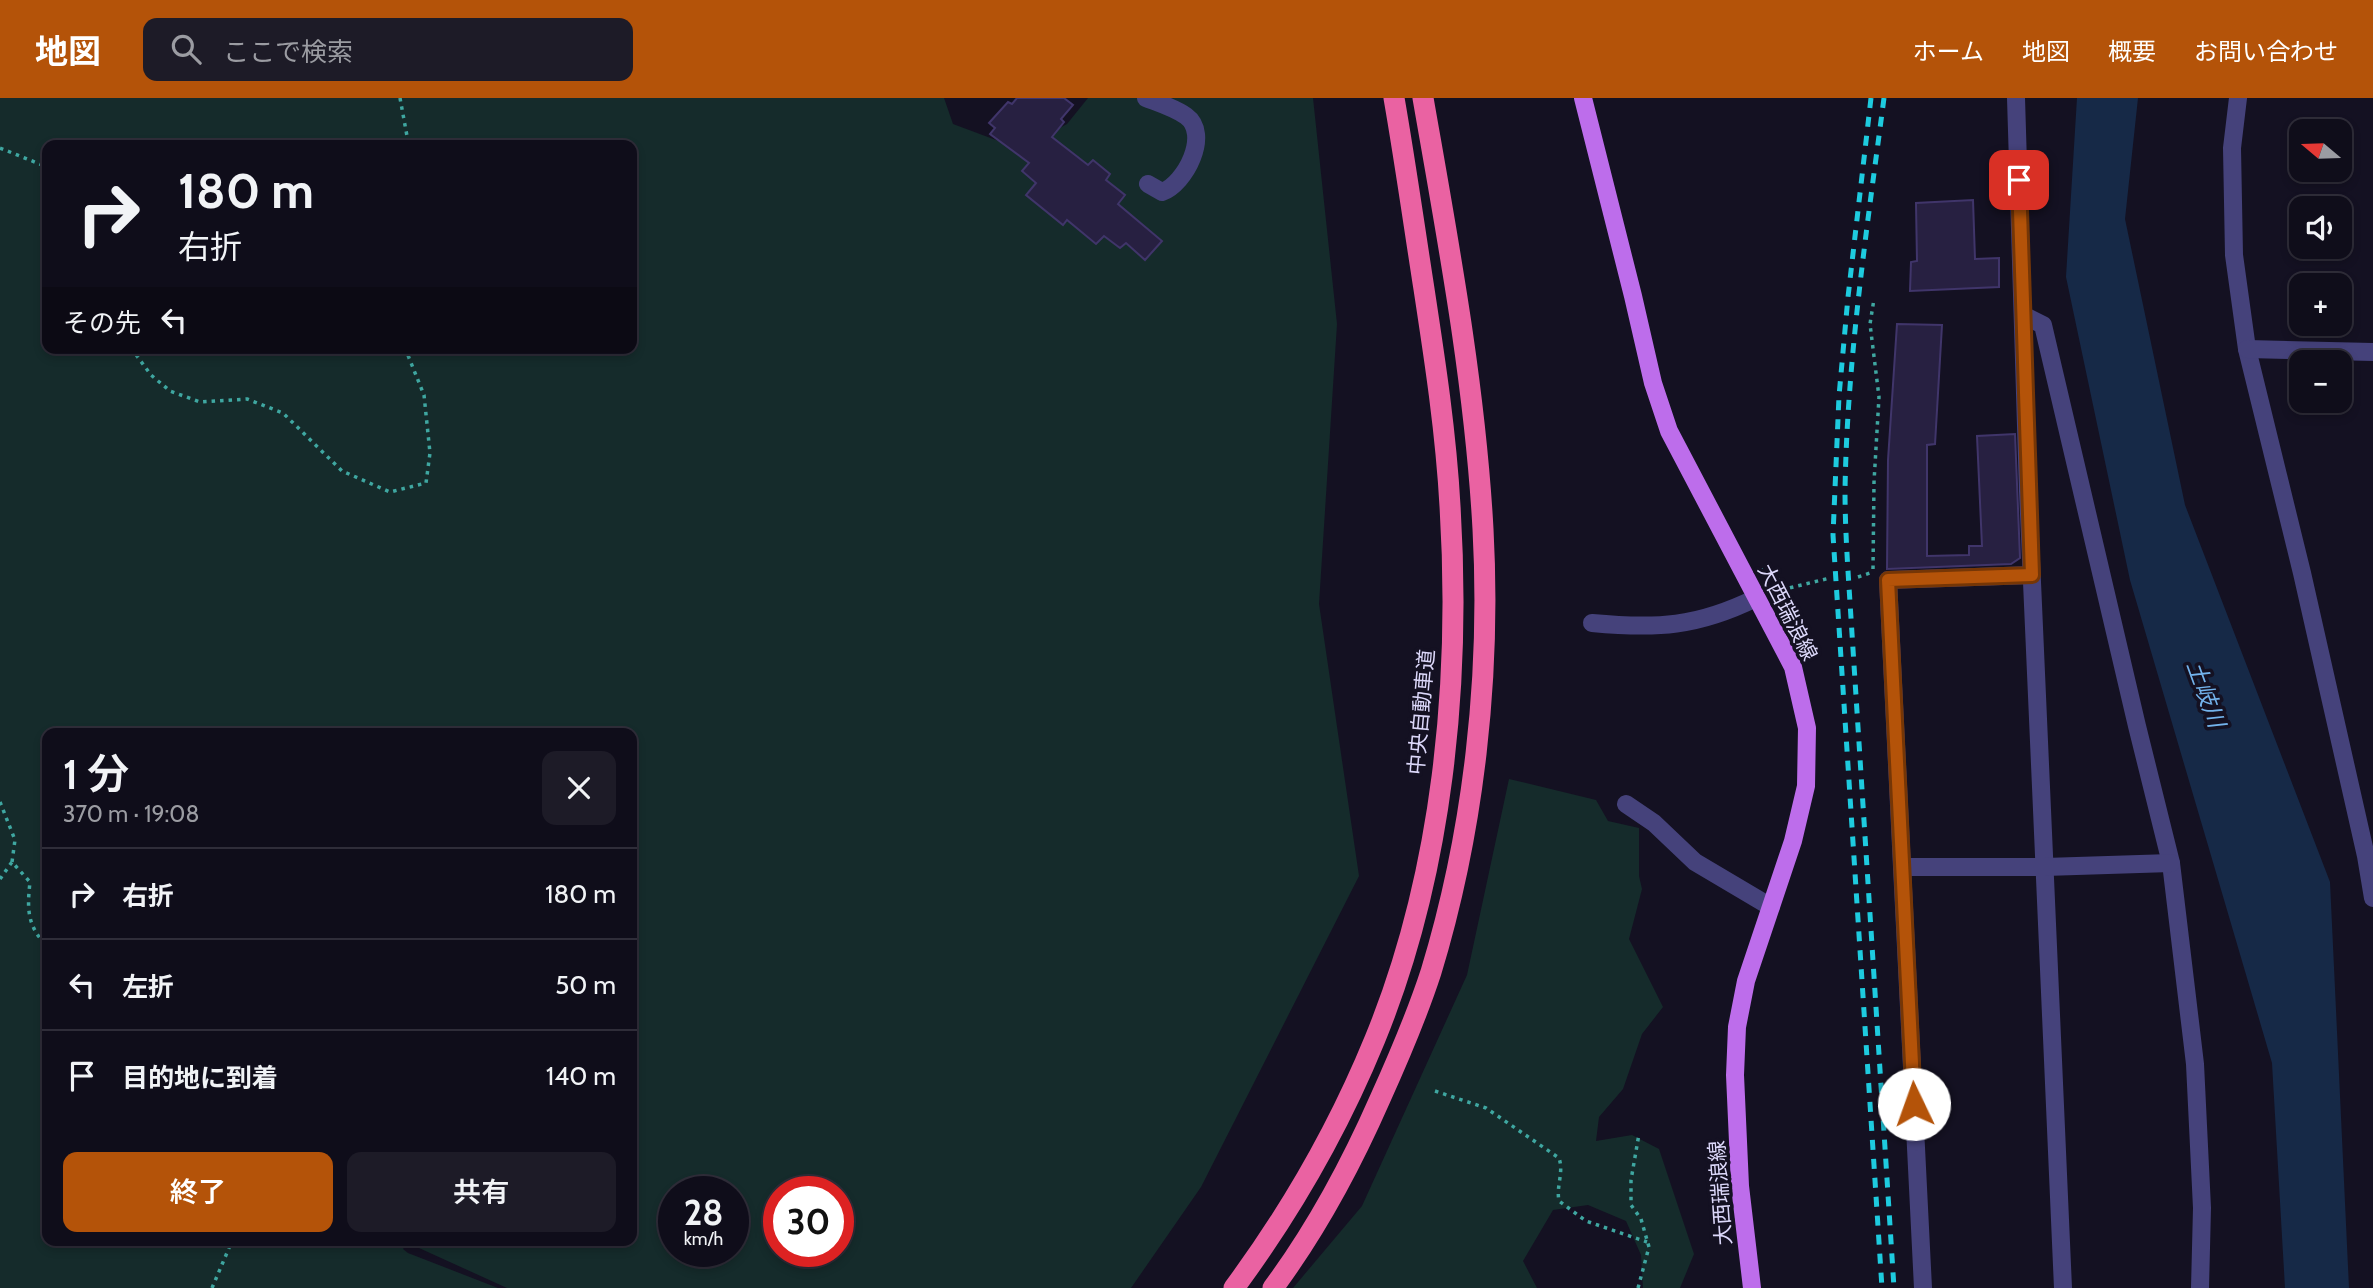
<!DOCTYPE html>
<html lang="ja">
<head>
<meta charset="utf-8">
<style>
  body { margin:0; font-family:Cabin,"Noto Sans JP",sans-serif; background:#1d1b27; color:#f1f3f6; height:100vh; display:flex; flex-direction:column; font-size:26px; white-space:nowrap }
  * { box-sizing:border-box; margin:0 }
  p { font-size:23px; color:#9b9ca2 }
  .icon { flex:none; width:38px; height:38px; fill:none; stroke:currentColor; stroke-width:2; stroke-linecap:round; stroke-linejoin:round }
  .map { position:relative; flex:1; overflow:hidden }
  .drawer { position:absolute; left:42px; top:630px; width:595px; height:518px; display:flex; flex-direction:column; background:#0f0d1a; border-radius:14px; box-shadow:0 4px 10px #0003,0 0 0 2px #2f2d39 }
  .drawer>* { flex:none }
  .banner { position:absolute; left:42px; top:42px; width:595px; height:214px; border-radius:14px; box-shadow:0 4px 10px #0003,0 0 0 2px #2f2d39; background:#0f0d1a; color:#f1f3f6; overflow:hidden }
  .needle { width:46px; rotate:289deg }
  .fabs { position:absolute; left:2289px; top:21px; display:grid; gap:14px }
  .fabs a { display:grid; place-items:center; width:63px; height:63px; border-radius:14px; background:#0f0d1a; box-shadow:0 4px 10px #0003,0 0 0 2px #2f2d39; font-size:35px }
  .speed { position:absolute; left:658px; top:1078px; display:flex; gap:14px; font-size:35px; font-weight:700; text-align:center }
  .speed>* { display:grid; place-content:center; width:91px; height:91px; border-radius:50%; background:#0f0d1a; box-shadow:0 4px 10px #0003,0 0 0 2px #2f2d39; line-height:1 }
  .speed small { font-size:18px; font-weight:400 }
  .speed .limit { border:10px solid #d22; background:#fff; color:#111 }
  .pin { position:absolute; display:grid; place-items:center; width:60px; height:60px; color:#fff; margin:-30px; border-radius:14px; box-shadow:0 4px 10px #0006 }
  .me { position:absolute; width:77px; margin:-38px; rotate:357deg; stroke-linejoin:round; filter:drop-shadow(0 0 5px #0008) }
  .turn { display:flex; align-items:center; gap:24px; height:147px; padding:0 21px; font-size:32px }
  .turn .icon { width:91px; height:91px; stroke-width:2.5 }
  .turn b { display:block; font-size:49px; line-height:60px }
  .then { display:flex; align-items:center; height:66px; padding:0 21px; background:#0003; gap:14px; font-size:26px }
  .round { display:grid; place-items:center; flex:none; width:74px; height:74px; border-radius:14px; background:#1d1b27 }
  .headline { display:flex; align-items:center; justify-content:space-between; height:119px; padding:0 21px }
  h1 { font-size:42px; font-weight:600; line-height:52px }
  .primary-button { display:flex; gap:14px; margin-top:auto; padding:14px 21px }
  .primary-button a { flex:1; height:80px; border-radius:14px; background:#b45309; color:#fff; font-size:28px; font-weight:600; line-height:80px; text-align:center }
  .primary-button a+a { background:#1d1b27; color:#f1f3f6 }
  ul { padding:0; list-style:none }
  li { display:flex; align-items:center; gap:21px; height:91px; padding:0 21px; border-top:2px solid #2f2d39 }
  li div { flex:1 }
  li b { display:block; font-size:26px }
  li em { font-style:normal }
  header { display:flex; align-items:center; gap:42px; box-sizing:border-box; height:98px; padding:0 35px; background:#b45309; color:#fff }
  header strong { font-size:33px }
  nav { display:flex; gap:38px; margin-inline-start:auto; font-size:24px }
  .search { width:490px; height:63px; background:#1d1b27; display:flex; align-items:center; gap:18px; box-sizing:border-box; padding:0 24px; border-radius:14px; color:#9b9ca2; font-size:26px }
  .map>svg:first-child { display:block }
  .green { fill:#152b2b; fill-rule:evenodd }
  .water { fill:#162947 }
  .building { fill:#272041; stroke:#40356a; stroke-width:2 }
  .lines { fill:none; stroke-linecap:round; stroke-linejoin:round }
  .path { stroke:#3fa7a1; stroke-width:3.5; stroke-dasharray:3.5 5; stroke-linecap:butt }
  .minor { stroke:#45427b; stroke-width:18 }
  .major { stroke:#bd6deb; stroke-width:18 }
  .highway { stroke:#ea62a2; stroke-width:21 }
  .rail { stroke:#1ecbdf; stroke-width:5; stroke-dasharray:10 9; stroke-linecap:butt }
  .route-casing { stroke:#753606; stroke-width:18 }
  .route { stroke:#b45309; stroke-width:12 }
  .labels { text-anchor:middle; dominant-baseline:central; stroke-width:7; stroke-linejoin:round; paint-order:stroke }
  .street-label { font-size:21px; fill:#dcd8fa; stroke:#141122 }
  .water-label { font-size:23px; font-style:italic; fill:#73b3ec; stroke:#141122 }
</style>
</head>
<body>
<header>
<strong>地図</strong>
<div class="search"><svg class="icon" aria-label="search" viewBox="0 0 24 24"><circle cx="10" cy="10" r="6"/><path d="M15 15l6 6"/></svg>ここで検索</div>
<nav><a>ホーム</a><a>地図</a><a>概要</a><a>お問い合わせ</a></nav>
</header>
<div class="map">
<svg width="2373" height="1190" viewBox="0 0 2373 1190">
  <rect width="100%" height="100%" fill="#141122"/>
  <g class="green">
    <path d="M 0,0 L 944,0 L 953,26 L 1020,51 L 1067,26 L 1088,0 L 1313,0 L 1337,226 L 1319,506 L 1359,778 L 1201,1089 L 1131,1190 L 507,1190 L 408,1145 L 403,1151 L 408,1155 L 498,1190 L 0,1190 ZM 47,47 L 632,47 L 632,250 L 47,250 ZM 47,635 L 632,635 L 632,1143 L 47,1143 ZM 674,1094 L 733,1094 L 733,1153 L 674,1153 ZM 779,1094 L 838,1094 L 838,1153 L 779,1153 Z"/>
    <polygon points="1509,681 1596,702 1608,723 1639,730 1639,778 1642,791 1629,841 1663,909 1642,936 1623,991 1599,1019 1596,1043 1632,1037 1659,1051 1694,1156 1680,1190 1643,1190 1641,1157 1626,1123 1588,1107 1553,1112 1523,1163 1537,1190 1293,1190 1362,1108 1467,877"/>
  </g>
  <polygon class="water" points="2077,0 2138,0 2125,121 2185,407 2330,784 2349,1190 2285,1190 2272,965 2130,482 2066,179"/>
  <g class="building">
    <polygon points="1017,0 1064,0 1073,7 1061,21 1064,24 1052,39 1088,67 1093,62 1110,76 1106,82 1125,97 1118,106 1162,143 1145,162 1126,145 1120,150 1104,138 1096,146 1067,122 1063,127 1026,97 1036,85 1022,73 1029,65 990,36 995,30 989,25 1008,4 1012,6"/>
    <polygon points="1973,102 1975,161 1999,160 1999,189 1910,193 1911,164 1917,163 1916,105"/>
    <polygon points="1897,226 1942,227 1935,346 1927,347 1927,458 1969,457 1969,448 1982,448 1977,338 2015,336 2020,460 2011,466 1887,471 1888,362"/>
  </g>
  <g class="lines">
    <g class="path">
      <polyline points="400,0 407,38 406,47"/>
      <polyline points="0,50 47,69"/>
      <polyline points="131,250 151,277 170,293 200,304 247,301 283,315 342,373 390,394 426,385 430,355 424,297 405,250"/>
      <polyline points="1873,471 1874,384 1879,299 1870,226 1874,201"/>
      <polyline points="1760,473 1770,469 1785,491 1830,480"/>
      <polyline points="1858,479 1873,474"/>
      <polyline points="0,704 15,742 12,764"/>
      <path d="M 0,781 L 12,764 L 30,784 C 27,811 27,828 47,848"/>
      <path d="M 1435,993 L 1486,1010 L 1559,1060 C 1564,1075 1556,1088 1559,1103 L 1586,1123 L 1647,1144"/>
      <polyline points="212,1190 232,1143"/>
      <polyline points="1638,1190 1649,1149 1641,1121 1631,1107 1631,1082 1639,1036"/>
    </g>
    <g class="minor">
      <path d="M 1146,0 C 1159,5 1175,10 1186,18 C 1211,36 1185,86 1162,94 L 1148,86"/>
      <polyline points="2016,0 2028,393 2063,1190"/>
      <polyline points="2238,0 2232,50 2234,157 2247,251 2302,475 2366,758 2373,800"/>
      <polyline points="2023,217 2043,227 2137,628 2171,765 2195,966 2202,1110 2200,1190"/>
      <polyline points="2247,251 2373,254"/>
      <path d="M 1592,525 C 1657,531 1697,529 1756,500"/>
      <polyline points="1626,706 1654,725 1695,764 1771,809"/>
      <polyline points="1902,769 1888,482 2032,477"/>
      <polyline points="1923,1190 1902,769 2045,769 2171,765"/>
    </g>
    <polyline class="major" points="1583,0 1633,198 1653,285 1669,333 1793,569 1807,630 1806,688 1793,743 1746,883 1737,929 1735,977 1740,1088 1752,1190"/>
    <g class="highway">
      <path d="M 1234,1190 C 1291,1113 1339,1029 1375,941 C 1443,775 1461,584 1450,408 C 1446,335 1435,263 1424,191 C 1414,127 1405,63 1394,0"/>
      <path d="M 1273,1190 C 1316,1132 1351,1067 1380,1001 C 1399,959 1417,917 1431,874 C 1474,733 1491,578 1483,431 C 1475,286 1448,143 1423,0"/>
    </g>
    <g class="rail">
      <polyline points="1871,0 1848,199 1839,298 1833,437 1882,1190"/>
      <path d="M 1884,0 C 1867,130 1847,262 1845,393 C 1845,425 1847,457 1849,489 L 1894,1190"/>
    </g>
  </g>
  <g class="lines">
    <defs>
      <polyline id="route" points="1914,1006 1888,482 2032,477 2019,82"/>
    </defs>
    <use href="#route" class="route-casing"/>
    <use href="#route" class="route"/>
  </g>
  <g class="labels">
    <g class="street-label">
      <text transform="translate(1788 514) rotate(63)">大西瑞浪線</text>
      <text transform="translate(1421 614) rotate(-85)">中央自動車道</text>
      <text transform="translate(1720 1095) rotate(-94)">大西瑞浪線</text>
    </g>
    <g class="water-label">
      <text transform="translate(2206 596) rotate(70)">土岐川</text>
    </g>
  </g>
</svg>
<div class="fabs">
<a><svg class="needle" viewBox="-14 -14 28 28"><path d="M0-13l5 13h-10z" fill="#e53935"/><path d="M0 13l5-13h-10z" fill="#9b9ca2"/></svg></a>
<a><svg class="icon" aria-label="sound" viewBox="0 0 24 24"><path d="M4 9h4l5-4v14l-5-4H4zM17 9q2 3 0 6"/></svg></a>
<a>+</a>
<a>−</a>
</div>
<div class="speed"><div>28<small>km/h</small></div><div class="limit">30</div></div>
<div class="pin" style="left:2019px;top:82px;background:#d93025"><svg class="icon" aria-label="arrive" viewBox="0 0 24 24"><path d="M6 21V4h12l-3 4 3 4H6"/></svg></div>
<svg class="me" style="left:1914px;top:1006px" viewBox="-20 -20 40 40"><circle r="19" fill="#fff"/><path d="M0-13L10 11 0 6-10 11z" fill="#b45309"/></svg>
<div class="banner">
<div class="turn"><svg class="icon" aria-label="right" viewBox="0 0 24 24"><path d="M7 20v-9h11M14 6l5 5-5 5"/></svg><div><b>180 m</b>右折</div></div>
<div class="then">その先<svg class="icon" aria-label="left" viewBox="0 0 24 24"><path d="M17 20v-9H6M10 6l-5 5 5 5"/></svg></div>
</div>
<section class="drawer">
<div class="headline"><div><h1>1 分</h1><p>370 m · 19:08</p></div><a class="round"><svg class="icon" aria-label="close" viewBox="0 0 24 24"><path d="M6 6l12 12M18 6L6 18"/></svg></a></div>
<ul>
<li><svg class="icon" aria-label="right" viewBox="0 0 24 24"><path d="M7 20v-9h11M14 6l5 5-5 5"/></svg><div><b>右折</b></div><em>180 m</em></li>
<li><svg class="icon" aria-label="left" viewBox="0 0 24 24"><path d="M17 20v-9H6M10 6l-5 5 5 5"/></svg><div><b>左折</b></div><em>50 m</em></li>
<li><svg class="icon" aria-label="arrive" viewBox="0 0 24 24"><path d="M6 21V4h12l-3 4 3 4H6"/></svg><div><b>目的地に到着</b></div><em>140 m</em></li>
</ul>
<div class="primary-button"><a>終了</a><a>共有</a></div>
</section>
</div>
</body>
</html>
